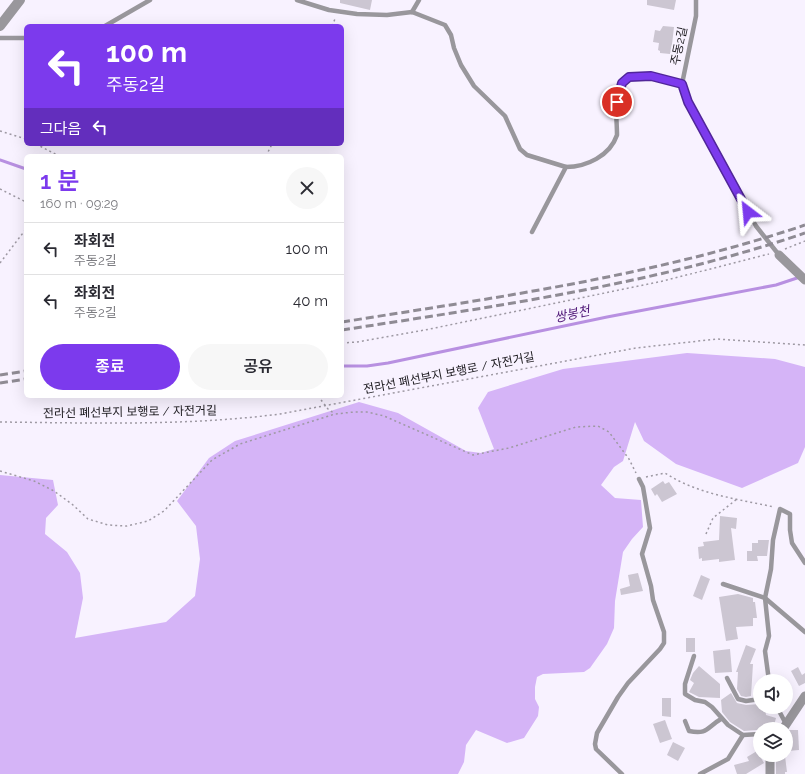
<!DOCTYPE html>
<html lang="ko">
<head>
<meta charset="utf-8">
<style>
  body { margin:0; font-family:Raleway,"Noto Sans KR",sans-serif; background:#f7f7f7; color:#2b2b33; height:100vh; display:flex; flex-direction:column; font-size:15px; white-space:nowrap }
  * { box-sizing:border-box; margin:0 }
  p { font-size:13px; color:#7c7c81 }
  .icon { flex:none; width:22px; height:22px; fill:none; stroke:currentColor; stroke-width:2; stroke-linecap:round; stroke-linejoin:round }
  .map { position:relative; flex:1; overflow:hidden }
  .drawer { position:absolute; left:24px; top:154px; width:320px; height:244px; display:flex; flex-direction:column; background:#fff; border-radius:6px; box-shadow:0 4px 16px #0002 }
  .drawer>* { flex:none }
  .guide { position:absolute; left:24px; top:24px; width:320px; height:122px; border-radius:6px; box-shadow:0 4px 16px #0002; background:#7c3aed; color:#fff; overflow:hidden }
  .tools { position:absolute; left:753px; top:674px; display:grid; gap:8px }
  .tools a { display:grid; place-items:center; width:40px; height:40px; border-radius:50%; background:#fff; box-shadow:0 4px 16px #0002; font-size:20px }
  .pin { position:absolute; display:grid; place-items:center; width:34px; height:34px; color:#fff; margin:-17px; border:2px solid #fff; border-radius:50%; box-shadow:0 1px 4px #0007 }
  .me { position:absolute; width:44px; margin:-22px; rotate:331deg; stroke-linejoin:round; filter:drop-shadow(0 0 3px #0008) }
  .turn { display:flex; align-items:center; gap:14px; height:84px; padding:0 16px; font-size:18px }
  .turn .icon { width:52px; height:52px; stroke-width:2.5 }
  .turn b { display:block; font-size:28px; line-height:34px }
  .then { display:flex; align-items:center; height:38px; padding:0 16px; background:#0003; gap:8px; font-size:15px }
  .round { display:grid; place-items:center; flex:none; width:42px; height:42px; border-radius:21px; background:#f7f7f7 }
  .headline { display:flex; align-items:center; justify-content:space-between; height:68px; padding:0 16px }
  h1 { font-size:24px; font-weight:600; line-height:30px; color:#7c3aed }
  .action { display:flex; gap:8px; margin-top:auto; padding:8px 16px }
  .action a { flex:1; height:46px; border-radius:24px; background:#7c3aed; color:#fff; font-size:16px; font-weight:600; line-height:46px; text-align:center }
  .action a+a { background:#f7f7f7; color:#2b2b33 }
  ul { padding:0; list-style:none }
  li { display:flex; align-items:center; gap:12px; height:52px; padding:0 16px; border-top:1px solid #e1e1e2 }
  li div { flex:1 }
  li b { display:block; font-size:15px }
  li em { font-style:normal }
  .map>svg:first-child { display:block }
  .forest { fill:#d5b4f7 }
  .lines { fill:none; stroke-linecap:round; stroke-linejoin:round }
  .stream { stroke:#b890e1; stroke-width:3 }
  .building { fill:#ccc6d2 }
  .path { stroke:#9e99a3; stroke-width:1.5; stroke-dasharray:2 3; stroke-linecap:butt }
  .service { stroke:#99979c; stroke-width:4.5 }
  .minor { stroke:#99979c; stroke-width:9 }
  .tertiary { stroke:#99979c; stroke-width:10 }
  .rail { stroke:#8f8b94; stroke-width:3; stroke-dasharray:8 4; stroke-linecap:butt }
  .route-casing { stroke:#51269a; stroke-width:10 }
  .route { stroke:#7c3aed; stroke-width:7 }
  .labels { text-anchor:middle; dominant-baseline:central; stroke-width:3.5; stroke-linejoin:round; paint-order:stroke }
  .street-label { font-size:12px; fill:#1c1a1f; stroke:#f8f2ff }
  .water-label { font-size:13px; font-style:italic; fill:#511a79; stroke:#f8f2ff }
</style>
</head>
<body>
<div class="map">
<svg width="805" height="774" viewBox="0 0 805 774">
  <rect width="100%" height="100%" fill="#f8f2ff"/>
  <polygon class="forest" points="687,353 775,359 805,367 805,447 798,463 742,488 676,464 644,441 635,422 623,461 614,467 601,485 615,498 641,500 643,527 632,539 623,552 615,601 614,628 607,644 590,668 584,672 543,674 537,677 535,687 535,699 539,707 538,716 524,738 507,743 476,730 466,745 464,762 458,774 0,774 0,475 53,480 58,505 46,518 45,534 67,552 80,573 83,598 75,638 166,622 195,596 200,559 196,526 177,501 209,458 235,441 359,402 398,413 466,451 481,453 494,449 478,408 488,392 563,369"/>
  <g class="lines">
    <g class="stream">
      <polyline points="0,160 26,169"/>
      <polyline points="342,366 367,366 388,363 607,317 776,285 800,277"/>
    </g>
  </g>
  <g class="building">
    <polygon points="340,0 372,0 370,10 340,3"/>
    <polygon points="647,0 676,0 674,10 647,5"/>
    <polygon points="663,26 674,27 671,53 670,52 670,54 660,53 660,51 658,50 659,43 653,42 655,30 660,31"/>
    <polygon points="663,481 665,484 669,482 677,494 662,502 657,494 655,496 651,489"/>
    <polygon points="720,516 737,518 736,529 731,528 735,560 719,562 719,559 702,561 702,558 699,559 698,547 704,546 703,542 719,540"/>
    <polygon points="758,540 769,540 767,556 757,556 758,561 747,561 747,551 752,551 752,543 758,543"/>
    <polygon points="638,573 643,591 621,595 620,589 630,586 628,575"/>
    <polygon points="701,575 710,579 702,600 693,596"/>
    <polygon points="738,594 753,598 753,602 755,602 757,618 753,618 753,626 736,627 738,639 726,641 719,597"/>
    <rect x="686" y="638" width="9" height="14"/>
    <polygon points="746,645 756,649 750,664 753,664 751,696 746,697 741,696 737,689 738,672 736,672"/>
    <polygon points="730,649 732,672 715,673 713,651"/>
    <polygon points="699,666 720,684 720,698 699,697 689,692 694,683 690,680 693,673"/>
    <polygon points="798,667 802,675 805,673 805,683 799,686 791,671"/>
    <polygon points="731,693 737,703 746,705 760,704 760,707 765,707 766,715 776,718 773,729 744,731 730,722 722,712 721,700"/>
    <polygon points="662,698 671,698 671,717 662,716"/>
    <polygon points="665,720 672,739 660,743 653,724"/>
    <polygon points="789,730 798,730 799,750 788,751 787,733"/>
    <polygon points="673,742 685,748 678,761 667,755"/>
    <polygon points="757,751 764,763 746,774 737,774 734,765 749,761 747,757"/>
    <polygon points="785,756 787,772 785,772 785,774 776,774 776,757"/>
  </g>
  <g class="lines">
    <g class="path">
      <polyline points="332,26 335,19"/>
      <polyline points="0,131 26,139"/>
      <polyline points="36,144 59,156"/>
      <polyline points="266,156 272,144"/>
      <polyline points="0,189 26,202"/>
      <polyline points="785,249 805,241"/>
      <polyline points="0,263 26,229"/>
      <polyline points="342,343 357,342 425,330 663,281 769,254"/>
      <polyline points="318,396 328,409 335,414"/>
      <path d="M 0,422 C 93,423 187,426 280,414 L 636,348 L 717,339 L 805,345"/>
      <polyline points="0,471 34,481 54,491 73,505 88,519 108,525 127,526 148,521 164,511 212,460 240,444 335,414 354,412 367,412 384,416 473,455 509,448 576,427 598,426 609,432 629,459 636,473"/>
      <path d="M 646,477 L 665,473 C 697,494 737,499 774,507"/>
      <polyline points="706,534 713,518 737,499"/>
    </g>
    <g class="service">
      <polyline points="297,0 329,10 357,14 387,15 412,12 445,25 451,35 454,48 461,65 474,86 505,116 520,149 527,155 566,167"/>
      <polyline points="412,12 419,0"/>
      <polyline points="105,26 150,0"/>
      <polyline points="0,38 26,38"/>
      <polyline points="682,84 688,102 756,226 779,255"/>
      <path d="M 532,232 L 566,167 C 586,167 610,156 617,135 C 617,126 616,116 616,107 C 618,61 652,76 682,84 L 696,16 L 696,0"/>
      <polyline points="723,584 765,598 805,632"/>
      <polyline points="694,656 685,684 685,694 695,700 705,702 712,707 728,725 743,735 760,734"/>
      <polyline points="727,678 738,699 746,701 760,699"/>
      <polyline points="769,681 765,651 769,636 765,598 771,569 773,540 780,509 790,514 790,530 792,543 805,563"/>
      <polyline points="777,707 786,724"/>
      <path d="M 685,721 L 689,731 C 708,735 707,727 721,719"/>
      <polyline points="622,774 596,749 595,744 597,733 618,697 628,683 660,649 664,643 664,632 653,600 651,586 642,554 650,528 643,487 639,479"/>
      <polyline points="700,774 728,759 743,735"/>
    </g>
    <g class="minor">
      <polyline points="779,255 805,280"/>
      <polyline points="783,729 805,696"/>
      <polyline points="770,774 770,755"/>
    </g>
    <polyline class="tertiary" points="0,26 20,0"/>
    <g class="rail">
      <path d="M 342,322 C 499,297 654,276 805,225"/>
      <path d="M 342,330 C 497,306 656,284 805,233"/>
      <polyline points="0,375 26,371"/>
      <polyline points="0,383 26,379"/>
    </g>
  </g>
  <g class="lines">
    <defs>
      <polyline id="route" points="617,102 622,83 629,77 651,76 682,84 688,102 748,212"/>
    </defs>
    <use href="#route" class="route-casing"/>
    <use href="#route" class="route"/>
  </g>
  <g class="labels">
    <g class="street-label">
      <text transform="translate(679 46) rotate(-78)">주동2길</text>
      <text transform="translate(449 373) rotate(-11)">전라선 폐선부지 보행로 / 자전거길</text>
      <text transform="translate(130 412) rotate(-1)">전라선 폐선부지 보행로 / 자전거길</text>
    </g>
    <g class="water-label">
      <text transform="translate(572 314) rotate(-12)">쌍봉천</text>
    </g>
  </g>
</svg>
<div class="tools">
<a><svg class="icon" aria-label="sound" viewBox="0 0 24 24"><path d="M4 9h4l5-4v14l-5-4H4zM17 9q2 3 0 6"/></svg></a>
<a><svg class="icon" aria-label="layers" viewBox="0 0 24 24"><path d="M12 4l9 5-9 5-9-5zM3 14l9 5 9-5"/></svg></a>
</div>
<div class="pin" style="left:617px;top:102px;background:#d93025"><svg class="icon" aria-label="arrive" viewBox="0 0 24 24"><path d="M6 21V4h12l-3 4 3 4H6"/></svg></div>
<svg class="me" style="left:748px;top:212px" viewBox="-20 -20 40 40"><path d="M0-17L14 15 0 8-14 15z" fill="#7c3aed" stroke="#fff" stroke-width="4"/></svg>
<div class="guide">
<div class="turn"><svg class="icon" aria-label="left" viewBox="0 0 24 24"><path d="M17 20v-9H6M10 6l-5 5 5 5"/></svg><div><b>100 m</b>주동2길</div></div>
<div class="then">그다음<svg class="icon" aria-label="left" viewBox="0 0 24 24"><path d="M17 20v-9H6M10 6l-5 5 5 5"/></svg></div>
</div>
<section class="drawer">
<div class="headline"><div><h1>1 분</h1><p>160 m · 09:29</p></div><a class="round"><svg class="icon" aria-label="close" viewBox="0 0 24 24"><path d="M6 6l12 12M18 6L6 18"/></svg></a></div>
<ul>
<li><svg class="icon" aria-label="left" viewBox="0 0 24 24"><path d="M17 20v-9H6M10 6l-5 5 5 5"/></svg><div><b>좌회전</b><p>주동2길</p></div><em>100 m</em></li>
<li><svg class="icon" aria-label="left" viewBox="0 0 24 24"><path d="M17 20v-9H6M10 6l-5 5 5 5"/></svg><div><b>좌회전</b><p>주동2길</p></div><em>40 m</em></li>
</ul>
<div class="action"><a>종료</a><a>공유</a></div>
</section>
</div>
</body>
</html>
